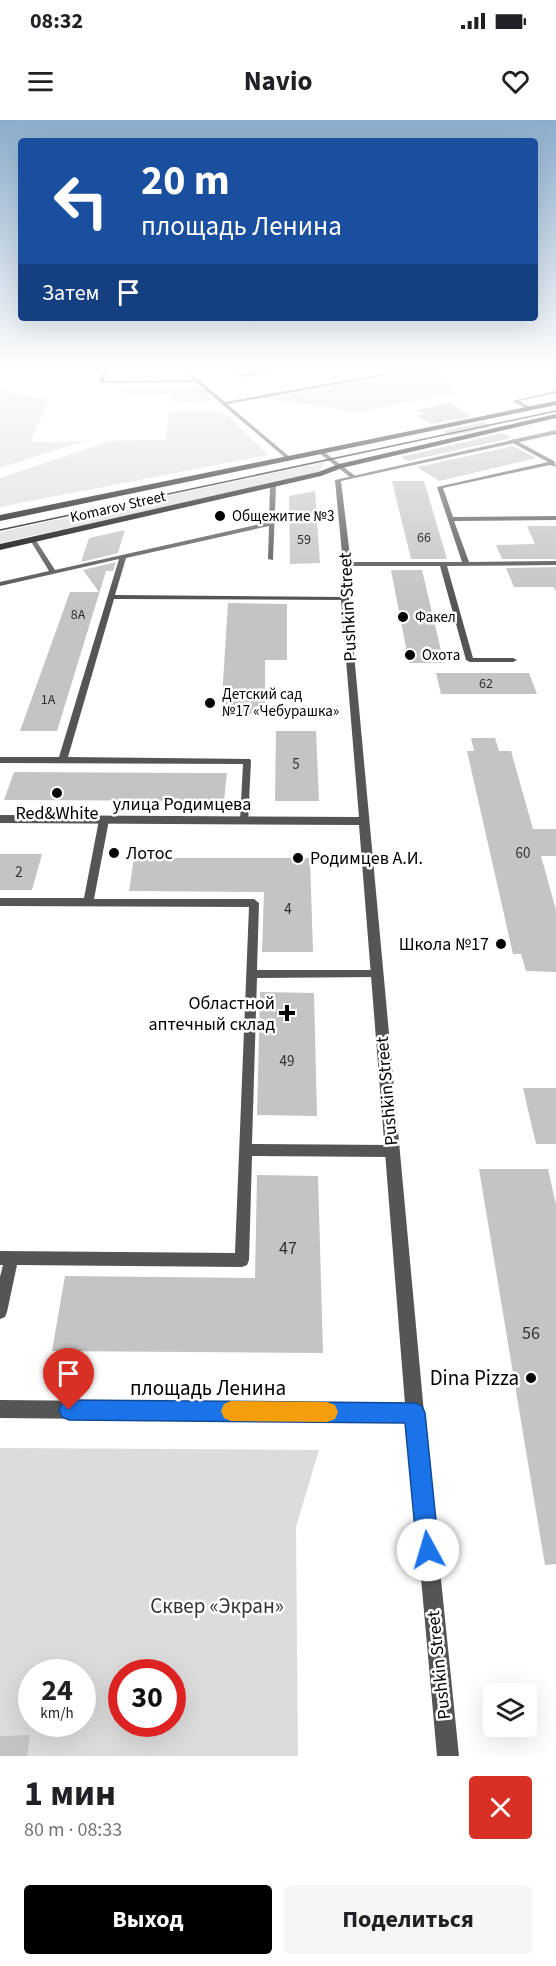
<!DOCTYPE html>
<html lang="ru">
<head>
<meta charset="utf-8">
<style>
  body { margin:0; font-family:"Source Sans 3",sans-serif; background:#f6f6f6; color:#202124; height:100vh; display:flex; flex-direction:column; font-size:22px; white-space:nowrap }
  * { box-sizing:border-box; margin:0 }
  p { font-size:20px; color:#757577 }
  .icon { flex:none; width:33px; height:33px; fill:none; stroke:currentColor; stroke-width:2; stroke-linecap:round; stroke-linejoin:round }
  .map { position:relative; height:1636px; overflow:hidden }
  .side { display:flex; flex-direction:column; background:#fff; flex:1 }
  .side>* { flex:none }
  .top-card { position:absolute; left:18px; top:18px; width:520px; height:183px; border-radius:6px; box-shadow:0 6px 24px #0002; background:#1a4fa0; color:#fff; overflow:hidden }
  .buttons { position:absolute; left:483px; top:1563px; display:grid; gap:12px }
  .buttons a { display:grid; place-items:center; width:54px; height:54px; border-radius:6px; background:#fff; box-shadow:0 6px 24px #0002; font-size:30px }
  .speed { position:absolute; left:18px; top:1539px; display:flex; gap:12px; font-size:30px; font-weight:700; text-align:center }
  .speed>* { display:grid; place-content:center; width:78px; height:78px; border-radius:50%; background:#fff; box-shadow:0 6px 24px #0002; line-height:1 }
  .speed small { font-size:15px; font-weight:400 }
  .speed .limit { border:9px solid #d22; background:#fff; color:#111 }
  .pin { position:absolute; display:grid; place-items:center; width:51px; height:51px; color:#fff; margin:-62px -26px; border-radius:50% 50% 50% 0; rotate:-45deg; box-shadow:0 0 6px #0007 }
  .pin .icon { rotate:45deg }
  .me { position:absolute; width:66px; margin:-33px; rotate:354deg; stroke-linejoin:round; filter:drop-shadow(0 0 4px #0008) }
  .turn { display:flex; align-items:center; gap:21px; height:126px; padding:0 24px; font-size:27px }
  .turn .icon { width:78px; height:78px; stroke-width:2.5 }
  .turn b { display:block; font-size:42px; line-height:51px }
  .then { display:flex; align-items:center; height:57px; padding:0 24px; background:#0003; gap:12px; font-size:22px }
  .round { display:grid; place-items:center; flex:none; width:63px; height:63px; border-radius:6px; background:#f6f6f6 }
  .summary { display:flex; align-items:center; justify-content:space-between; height:102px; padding:0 24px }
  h1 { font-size:36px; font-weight:700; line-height:45px }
  .cta { display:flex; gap:12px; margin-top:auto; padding:12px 24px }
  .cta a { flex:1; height:69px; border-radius:6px; background:#000; color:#fff; font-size:24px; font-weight:700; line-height:69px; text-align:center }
  .cta a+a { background:#f6f6f6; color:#202124 }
  .status { display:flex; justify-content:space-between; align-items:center; height:42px; padding:0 30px; background:#fff; direction:ltr }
  .status svg { height:16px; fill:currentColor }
  header { display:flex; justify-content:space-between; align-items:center; height:78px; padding:0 24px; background:#fff; font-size:27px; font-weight:700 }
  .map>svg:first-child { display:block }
  .green { fill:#dcdcdc; fill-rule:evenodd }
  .building { fill:#c4c4c4 }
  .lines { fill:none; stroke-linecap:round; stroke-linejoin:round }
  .service { fill:#555; fill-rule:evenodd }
  .minor { fill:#555; fill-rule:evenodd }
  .tertiary { fill:#555; fill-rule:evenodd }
  .primary { fill:#000; fill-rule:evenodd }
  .tram { stroke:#000; stroke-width:1.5 }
  .route { fill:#1a73e8; stroke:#114b97; stroke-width:1.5 }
  .slow { fill:#f59e0b }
  .poi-dot { fill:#000; stroke:#fff; stroke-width:2 }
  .labels { text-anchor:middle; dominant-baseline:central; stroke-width:5; stroke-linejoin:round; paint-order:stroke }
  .far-number-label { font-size:14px; fill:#313131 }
  .far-street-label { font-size:15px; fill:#000; stroke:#fff }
  .far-poi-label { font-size:15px; fill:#000; stroke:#fff; text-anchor:start }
  .number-label { font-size:15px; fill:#313131 }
  .street-label { font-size:18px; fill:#000; stroke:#fff }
  .poi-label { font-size:18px; fill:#000; stroke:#fff; text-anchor:start }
  .near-number-label { font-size:18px; fill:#313131 }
  .near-poi-label { font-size:21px; fill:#000; stroke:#fff; text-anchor:end }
  .near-street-label { font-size:21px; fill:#000; stroke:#fff }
  .near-park-label { font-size:21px; fill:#333; stroke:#fff }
</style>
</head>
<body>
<div class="status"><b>08:32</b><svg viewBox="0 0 49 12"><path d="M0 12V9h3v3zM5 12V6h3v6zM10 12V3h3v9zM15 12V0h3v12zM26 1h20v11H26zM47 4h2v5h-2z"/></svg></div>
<header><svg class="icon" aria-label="menu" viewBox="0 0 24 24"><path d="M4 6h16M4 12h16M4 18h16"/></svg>Navio<svg class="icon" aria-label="heart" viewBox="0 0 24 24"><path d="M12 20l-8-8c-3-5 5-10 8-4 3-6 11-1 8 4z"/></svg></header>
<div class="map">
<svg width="556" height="1636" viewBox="0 0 556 1636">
  <rect width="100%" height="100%" fill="#fff"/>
  <g class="green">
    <polygon points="440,248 453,273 357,292 263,278"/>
    <polygon points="189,267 202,270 213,280 171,283 171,275 122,276 124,268"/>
    <polygon points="0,270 48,280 31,322 84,321 0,348"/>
    <polygon points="211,291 227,295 268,335 0,387 0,358 104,323 105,321 166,320 169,292"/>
    <polygon points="325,342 318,353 0,423 0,412"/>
    <path d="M 0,1328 L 319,1330 L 296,1407 L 298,1636 L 0,1636 ZM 32,1552 L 82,1552 L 82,1604 L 32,1604 ZM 122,1552 L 172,1552 L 172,1604 L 122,1604 Z"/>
  </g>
  <g class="building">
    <polygon points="450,283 472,296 431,304 417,296 424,294 417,290"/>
    <polygon points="484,302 492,307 451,316 443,311"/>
    <polygon points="503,313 511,318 408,341 401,337"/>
    <polygon points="513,326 536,338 439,361 417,347"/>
    <polygon points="392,361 424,361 447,439 411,439"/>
    <polygon points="315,371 320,443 290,444 289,376"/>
    <polygon points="527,406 556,406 556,439 502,439 496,425 535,424"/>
    <polygon points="125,410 118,433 81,442 89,418"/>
    <polygon points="116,442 113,451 106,451 57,611 20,611 70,472 99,472 83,450"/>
    <polygon points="556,447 556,472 554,467 514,467 506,448"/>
    <polygon points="391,450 422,450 444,543 409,543"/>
    <polygon points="228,483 287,484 287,540 265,540 265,594 221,594"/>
    <polygon points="436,553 529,553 537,574 441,574"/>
    <polygon points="276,611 316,611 319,681 275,681"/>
    <polygon points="471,618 495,618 499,631 511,631 533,709 556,709 556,736 541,736 556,790 556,852 526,851 521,834 513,834 467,631 474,631"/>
    <polygon points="14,652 193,653 227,653 224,681 4,680"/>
    <polygon points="0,734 42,734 32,770 0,770"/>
    <polygon points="134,738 310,738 313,832 262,832 264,772 129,771"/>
    <polygon points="260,872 314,873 317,996 257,995"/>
    <polygon points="523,968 556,968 556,1024 536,1024"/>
    <polygon points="479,1049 548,1049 556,1085 556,1444 545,1445"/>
    <polygon points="257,1055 318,1056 323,1233 52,1231 65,1156 255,1158"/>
    <polygon points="30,1615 27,1636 0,1636 0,1616"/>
  </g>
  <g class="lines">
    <g class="service">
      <polygon points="104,247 108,247 104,261 193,260 179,247 184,247 199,260 202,260 201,262 225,282 422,247 432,247 227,284 291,338 289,341 196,262 101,263 99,262"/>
      <polygon points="228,247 233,247 243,254 284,247 294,247 242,257"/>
      <polygon points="544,247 550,247 556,250 556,253"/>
      <polygon points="556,271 556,273 519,281 532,288 530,290 512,281"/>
      <polygon points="513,319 554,341 556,347 550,345 443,368 453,397 556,396 556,400 454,401 469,442 556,441 556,445 447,446 473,538 513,538 517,540 513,542 470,542 466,540 440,446 347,446 344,444 347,442 462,442 437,367 548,342 511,322"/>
      <polygon points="273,363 276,365 273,440 268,439 269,406 126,438 115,475 345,477 348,479 347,480 114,479 68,637 250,639 251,641 248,703 242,703 240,701 243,644 0,643 0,637 59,637 119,439 0,466 0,462 49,451 30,420 31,419 35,419 55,450 269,402 270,365"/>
      <polygon points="104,697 109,700 94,779 254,779 259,783 257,850 381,850 382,853 381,856 377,857 257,858 252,1024 392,1025 397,1027 398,1031 397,1035 392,1037 252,1036 249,1140 247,1145 242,1147 17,1145 7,1192 5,1197 0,1199 0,1157 3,1145 0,1145 0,1131 235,1133 249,787 0,786 0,778 84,778 99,700"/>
    </g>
    <polygon class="minor" points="556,310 556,314 341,361 351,444 349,479 424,1293 459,1636 437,1636 407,1302 0,1298 0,1280 405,1284 359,705 0,703 0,695 359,697 341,479 343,444 335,360"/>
    <polygon class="tertiary" points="319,331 323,331 354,355 354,357 350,357 319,333"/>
    <g class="primary">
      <polygon points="556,281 556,285 0,401 0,395"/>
      <polygon points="556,294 556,298 342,348 321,356 0,430 0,424 318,352 339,344"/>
    </g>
    <polyline class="tram" points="0,410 556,291"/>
  </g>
  <linearGradient id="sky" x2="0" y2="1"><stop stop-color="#8cadcc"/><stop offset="0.52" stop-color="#fff"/><stop offset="1" stop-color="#fff" stop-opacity="0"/></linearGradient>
  <rect width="556" height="476" fill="url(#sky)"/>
  <polygon class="route" points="69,1280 415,1283 422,1286 425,1293 439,1430 436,1438 428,1441 420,1438 417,1430 405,1303 69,1300 62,1297 59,1290 62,1283"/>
  <polygon class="slow" points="231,1281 327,1282 335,1285 338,1292 335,1299 327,1302 231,1301 224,1298 221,1291 224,1284"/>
  <g class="poi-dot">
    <circle cx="220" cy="396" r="6"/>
    <circle cx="403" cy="497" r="6"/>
    <circle cx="410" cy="535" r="6"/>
    <circle cx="210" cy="583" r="6"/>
    <circle cx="57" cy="673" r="6"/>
    <circle cx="114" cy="733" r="6"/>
    <circle cx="298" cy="738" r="6"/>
    <circle cx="501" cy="824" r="6"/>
    <path d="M284 884h6v6h6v6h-6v6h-6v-6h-6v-6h6z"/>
    <circle cx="531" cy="1258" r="6"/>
  </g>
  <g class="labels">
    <g class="far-number-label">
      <text x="424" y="418">66</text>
      <text x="304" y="420">59</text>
      <text x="78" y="495">8А</text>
      <text x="486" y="564">62</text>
      <text x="48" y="580">1А</text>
    </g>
    <g class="far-street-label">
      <text transform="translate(118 387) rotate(-13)">Komarov Street</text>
    </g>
    <g class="far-poi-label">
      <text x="232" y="396">Общежитие №3</text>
      <text x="415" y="497">Факел</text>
      <text x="422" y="535">Охота</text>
      <text x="222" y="574">Детский сад<tspan x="222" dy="17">№17 «Чебурашка»</tspan></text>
    </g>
    <g class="number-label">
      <text x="296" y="644">5</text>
      <text x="523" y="733">60</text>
      <text x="19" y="752">2</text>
      <text x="288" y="789">4</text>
      <text x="287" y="941">49</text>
    </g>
    <g class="street-label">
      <text transform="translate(348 487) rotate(-93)">Pushkin Street</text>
      <text x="182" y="684">улица Родимцева</text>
      <text transform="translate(387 971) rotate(-95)">Pushkin Street</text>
      <text transform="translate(439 1545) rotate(-96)">Pushkin Street</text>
    </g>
    <g class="poi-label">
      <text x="57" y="693" text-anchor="middle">Red&amp;White</text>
      <text x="126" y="733">Лотос</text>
      <text x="310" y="738">Родимцев А.И.</text>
      <text x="489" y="824" text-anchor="end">Школа №17</text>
      <text x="275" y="883" text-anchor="end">Областной<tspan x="275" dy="21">аптечный склад</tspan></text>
    </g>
    <g class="near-number-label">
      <text x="288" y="1128">47</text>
      <text x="531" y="1213">56</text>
    </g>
    <g class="near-poi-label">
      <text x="519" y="1258">Dina Pizza</text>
    </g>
    <g class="near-street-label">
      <text x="208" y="1268">площадь Ленина</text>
    </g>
    <g class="near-park-label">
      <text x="217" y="1486">Сквер «Экран»</text>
    </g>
  </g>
</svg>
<div class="buttons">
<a><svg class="icon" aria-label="layers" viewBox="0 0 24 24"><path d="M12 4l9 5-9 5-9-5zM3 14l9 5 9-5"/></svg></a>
</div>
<div class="speed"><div>24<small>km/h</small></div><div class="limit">30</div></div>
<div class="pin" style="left:69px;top:1290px;background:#d93025"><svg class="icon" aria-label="arrive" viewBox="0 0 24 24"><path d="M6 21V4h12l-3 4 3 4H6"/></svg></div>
<svg class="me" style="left:428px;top:1430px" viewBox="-20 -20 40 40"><circle r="19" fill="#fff"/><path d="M0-13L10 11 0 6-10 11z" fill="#1a73e8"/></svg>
<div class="top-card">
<div class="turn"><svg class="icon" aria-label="left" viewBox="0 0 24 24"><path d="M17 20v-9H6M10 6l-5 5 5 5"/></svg><div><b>20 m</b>площадь Ленина</div></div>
<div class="then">Затем<svg class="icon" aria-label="arrive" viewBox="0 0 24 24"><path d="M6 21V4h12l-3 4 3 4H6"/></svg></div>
</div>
</div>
<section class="side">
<div class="summary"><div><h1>1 мин</h1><p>80 m · 08:33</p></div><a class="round" style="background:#d93025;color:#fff"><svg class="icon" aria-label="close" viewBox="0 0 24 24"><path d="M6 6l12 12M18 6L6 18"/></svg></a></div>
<div class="cta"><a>Выход</a><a>Поделиться</a></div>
</section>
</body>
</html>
